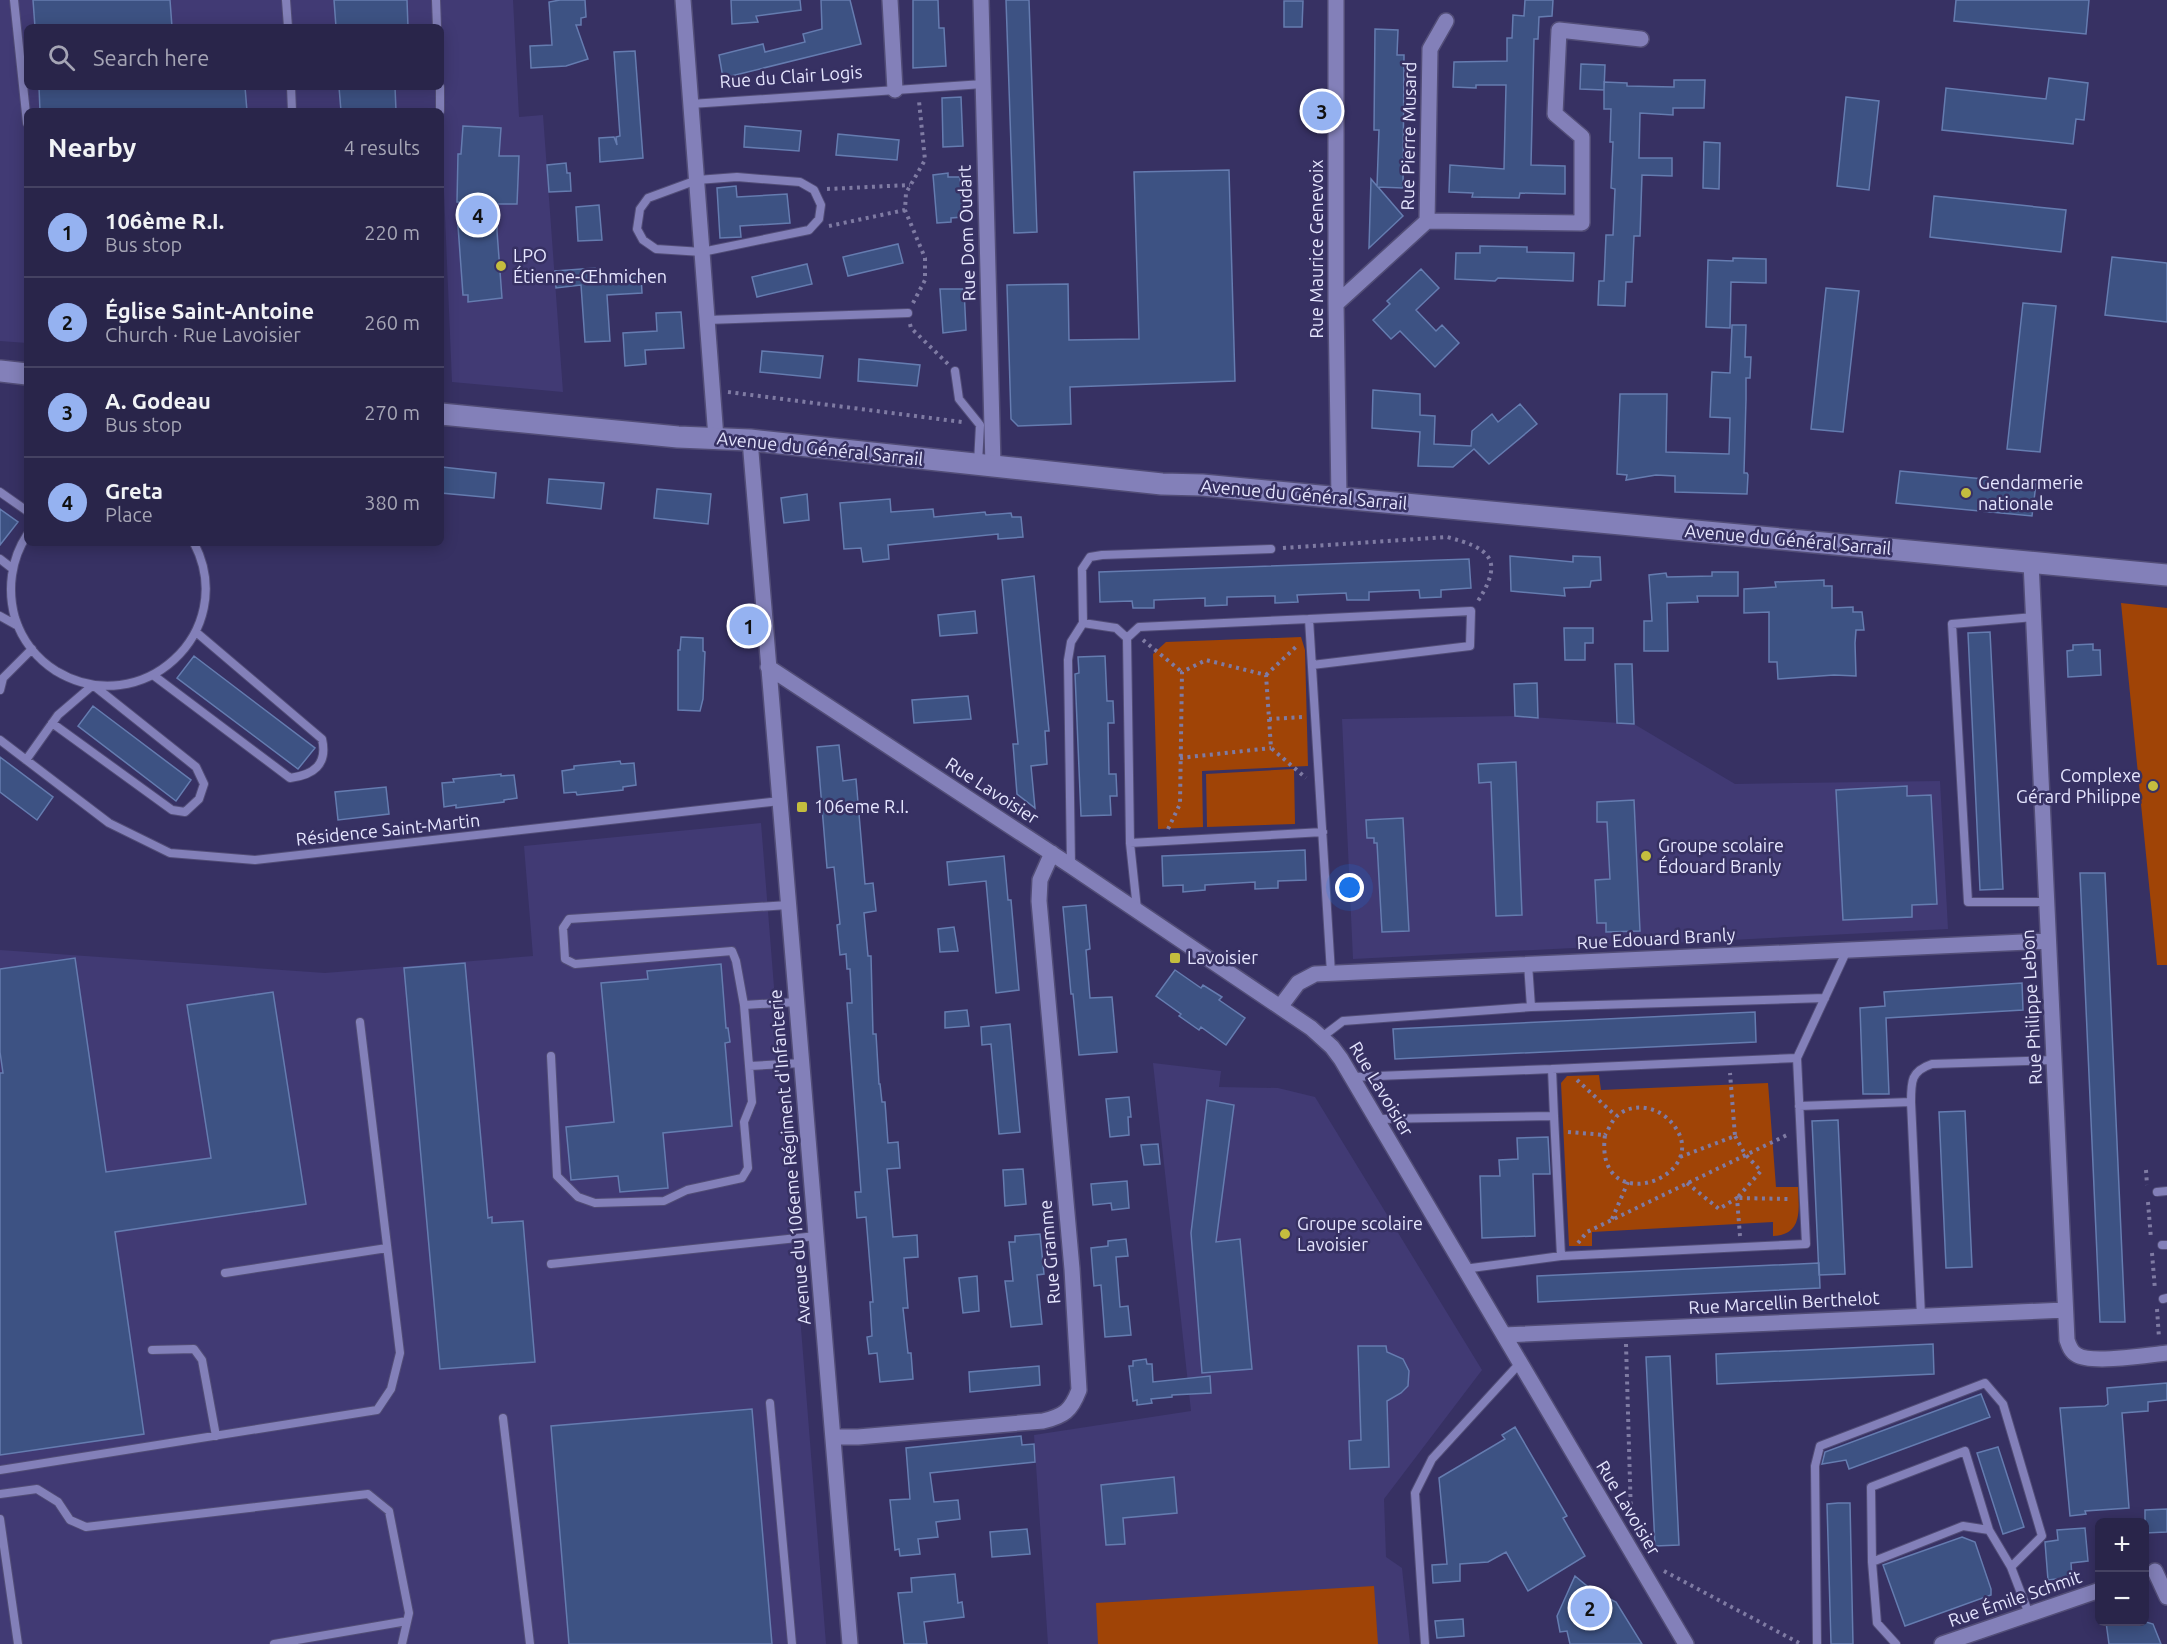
<!DOCTYPE html>
<meta charset="utf-8">
<style>
body{margin:0;font-family:Ubuntu,sans-serif;background:#353154;color:#f1f3f6}
.controls{position:absolute;right:18px;bottom:18px;display:grid;overflow:hidden;border-radius:9px;box-shadow:0 3px 15px #0003}
.controls button{width:54px;height:54px;display:grid;place-items:center;padding:0;border:0;border-bottom:2px solid #454262;background:#29254a;color:#f1f3f6;font:30px sans-serif}
.you{position:absolute;left:1350px;top:888px;width:21px;height:21px;margin:-15px;border:4px solid #fff;border-radius:50%;background:#1a73e8;box-shadow:0 0 0 9px #1a73e833}
.badge{display:grid;place-items:center;width:39px;height:39px;border-radius:50%;background:#95b2f1;color:#111;font-size:20px;font-weight:700}
.pin{position:absolute;translate:-50% -50%;border:3px solid #fff;box-shadow:0 2px 6px #0006}
.list{margin:0;padding:0;list-style:none}
h2{display:flex;justify-content:space-between;align-items:center;height:78px;margin:0;padding:0 24px;font-size:26px}
h2 small{font-size:20px;font-weight:400;color:#a5a5b5}
.list li{display:grid;grid-template-columns:39px 1fr auto;gap:18px;align-items:center;box-sizing:border-box;height:90px;padding:0 24px;border-top:2px solid #454262}
.list b{display:block;font-size:22px;white-space:nowrap}
.list p{margin:0;font-size:20px;white-space:nowrap;color:#a5a5b5}
.list em{font-size:20px;font-style:normal;color:#a5a5b5}
.icon{flex:none;width:33px;height:33px;fill:none;stroke:currentColor;stroke-width:2;stroke-linecap:round;stroke-linejoin:round}
.map{position:relative;flex:none;width:2167px;height:1644px;overflow:hidden}
.search{position:absolute;background:#29254a;box-shadow:0 3px 15px #0003;left:24px;top:24px;width:420px;height:66px;display:flex;align-items:center;gap:15px;box-sizing:border-box;padding:0 21px;border-radius:9px;color:#a5a5b5;font-size:22px}
.panel{position:absolute;background:#29254a;box-shadow:0 3px 15px #0003;left:24px;top:108px;width:420px;height:438px;border-radius:9px}
.map>svg:first-child{display:block}
.built{fill:#413a74;fill-rule:evenodd}
.green{fill:#a04406}
.building{fill:#3d5283;stroke:#657cb0;stroke-width:1.5}
.lines{fill:none;stroke-linecap:round;stroke-linejoin:round}
.lane-casing{stroke:#524d77;stroke-width:10}
.street-casing{stroke:#524d77;stroke-width:18}
.secondary-casing{stroke:#524d77;stroke-width:24}
.path{stroke:#7f7ba3;stroke-width:4;stroke-dasharray:3 4.5;stroke-linecap:butt}
.lane{stroke:#8380b9;stroke-width:8}
.street{stroke:#8380b9;stroke-width:15}
.secondary{stroke:#8380b9;stroke-width:21}
.poi-dot{fill:#c4bd3e;stroke:#373163;stroke-width:2}
.labels{text-anchor:middle;stroke-width:5;stroke-linejoin:round;paint-order:stroke}
.street-label{font-size:18px;fill:#e5e5fe;stroke:#373163}
.poi-label{font-size:18px;fill:#e5e5fe;stroke:#373163;text-anchor:start}
</style>
<div class="map">
<svg width="2167" height="1644" viewBox="0 0 2167 1644">
<rect width="100%" height="100%" fill="#373163"/>
<path class="built" d="M0,0h513l6,117 24,-2 20,277 -111,-10 -8,-190h-3v-81h-414v232l-27,-2zM27,27h414v60h-414z
M1515,716l119,8 101,60 205,-3 8,148 -595,30 -11,-240z
M761,823l65,821h-826v-694l325,23 208,-17 -9,-110z
M1153,1063l68,8 -2,16 59,1 37,9 167,273 -98,129 2,58 16,11 8,76h-362l-14,-209 157,-24z"/>
<path class="green" d="M2121,603l46,5v357h-10z
M1301,637l4,13 3,116 -106,5 1,56 -45,2 -5,-175 13,-12z
M1294,769l1,55 -88,3 -1,-53z
M1599,1075l2,15 167,-7 8,104h22c1,22 5,48 -25,49v-14l-181,10v14h-23l-8,-163 6,-7z
M1374,1586l4,58h-280l-2,-41z"/>
<path class="building" d="M33,0h137l2,27h-137z
M334,0h73l1,27h-72z
M560,0h25l1,17 -5,1v7h-5l12,34 -22,7 -35,2 -1,-22 22,-1 -3,-43z
M731,0h69l1,10 -45,6 2,6 -26,2z
M821,0h29l11,44 -138,34 -4,-23 44,-11 2,8 40,-10 -2,-8 19,-5z
M913,0h25l1,28h5l2,38 -33,2z
M1006,0h23l8,232 -23,1z
M1525,0h28l-1,16 -13,1 -1,22h-4l-3,126 34,1v28l-45,-1 -1,5 -47,-1 1,-4 -24,-1 1,-27 54,4 2,-84h-30v3l-23,-1 1,-25 53,-1v-23h5l1,-23 11,1z
M1956,0h133l-3,34 -132,-13z
M1284,1h19l-1,26h-18z
M1375,29l23,1 -1,25h7l-1,133 -25,-1 25,29 -34,32 2,-69 6,7 2,-56h-5z
M635,51l8,107 -43,4 -1,-24 15,-1 3,8 -1,-8 4,-1 -6,-84z
M1581,64l24,1 -1,25 -24,-1z
M2049,78l39,5 -4,37 -8,-1 -3,25 -131,-14 4,-42 100,11z
M1674,80h31l-1,28h-31v7l-33,-2 -1,45h33v18l-30,-1 -2,61h-6l-2,46h-6l-1,24 -27,-1 1,-24h5l2,-46h7l2,-46 -4,-1 2,-46h-3l1,-33h-7v-27l23,1v3l47,1z
M39,87h206l2,24h-207z
M339,87h56l1,24h-55z
M961,97l2,49 -20,1 -1,-49z
M1846,97l33,4 -10,89 -32,-4z
M463,126l38,2 -2,28h20l-2,48h-19l-1,27 5,67 -34,4v-7h-5l-5,-69 1,-24h-2l1,-48h3z
M745,126l56,5 -2,20 -55,-4z
M838,134l61,6 -2,20 -61,-5z
M1704,142l16,1 -1,46 -16,-1z
M566,163l1,10h3l1,18 -22,1 -2,-27z
M1229,170l6,211 -165,6 1,37 -53,2 -7,-7 -4,-134 61,-1 1,56 70,-1 -5,-167z
M948,173v4h12l3,40 -12,1v4l-14,1 -4,-48z
M736,186l1,11 50,-3 3,29 -50,3 1,11 -21,1 -3,-50z
M1934,196l132,14 -5,42 -131,-15z
M599,205l3,35 -24,1 -2,-34z
M898,244l5,19 -55,13 -5,-19z
M1480,246l47,1v5l47,1 -1,28 -75,-3 -3,3 -40,-2 1,-26h24z
M2112,257l55,6v59l-62,-7z
M1733,258l33,1v24l-35,-1 -1,46 -24,-1 2,-67 25,1z
M807,264l5,20 -55,13 -5,-20z
M595,268v10l46,-3 1,18 -35,2 3,46 -25,1 -4,-57 -25,3 -1,-17z
M1421,269l18,19 -23,22 20,21 6,-6 17,18 -24,24 -35,-36 -9,8 -18,-19 17,-16 -3,-3z
M1826,288l33,3 -16,141 -32,-3z
M940,289h24l2,41 -23,3z
M2023,303l33,3 -16,146 -33,-3z
M681,312l3,36 -39,2 1,14 -21,2 -2,-33 34,-2 -1,-18z
M1732,325h14l-1,32h6l-1,21h-4v21l-2,74h3l1,2 -1,19 -72,-2v-16l-19,-1 -30,5 1,-5 -10,-1 3,-80h47l-1,58 63,2 1,-36 -20,-1 2,-45 18,1z
M762,351l61,5 -3,22 -60,-6z
M859,359l61,6 -3,21 -59,-5z
M1373,390l47,4v21l15,1 -1,28 37,2 1,-15 20,-17 6,8 22,-18 17,20 -48,40 -15,-15 -21,18 -35,-1 2,-34 -48,-4z
M442,467l54,6 -2,25 -53,-5z
M1900,471l136,13 -4,32 -136,-13z
M549,479l55,4 -3,26 -54,-6z
M657,489l54,5 -3,30 -54,-6z
M807,494l2,26 -25,3 -3,-25z
M890,499l1,13 42,-3 1,8 51,-5 1,3 25,-2 1,4h9l2,20 -25,2v-5l-110,11 1,14 -26,3 -2,-14 -17,1 -4,-46z
M0,509l18,13 -18,23z
M1510,556l63,6v-6l27,1 1,23 -10,1 -1,6 -26,1 1,8 -54,-5z
M1469,559l2,29 -30,2v7l-21,1 -1,-8 -50,2v8h-22l-1,-7 -49,2 1,7 -23,1v-7l-48,1v8l-22,1v-8l-51,2v8h-21l-1,-7 -32,1 -1,-30z
M1712,572h26v24h-41l1,6 -31,1 1,48h-24v-30h8l-3,-46 17,-2 1,4 45,-1z
M1034,576l15,155h-4l2,33 -16,2 4,42 -18,-14 -4,-50h5l-16,-164z
M1824,580v6h8v22l21,-1v5h9l2,18h-8l-1,13 1,33 -22,-1 -56,4 -1,-17h-8v-50l-25,1v-24l32,-2 -1,-5z
M975,611l2,22 -37,3 -2,-21z
M1564,628h29v15h-8v17h-20z
M1990,632l13,257 -23,1 -12,-257z
M681,637l22,1v13l2,1 -2,47 -3,12 -22,-1v-60h2z
M2093,644v6h7l1,25 -33,2 -1,-26 6,-1v-5z
M194,656l121,92 -17,21 -121,-91z
M1105,656l2,45h6l1,22h-6l1,51h7l1,22h-7l1,19 -30,1 -6,-142 4,-1 -1,-16z
M1615,664h17l2,60 -17,-1z
M1537,683l1,35 -23,-2 -1,-32z
M968,696l3,23 -57,4 -2,-23z
M93,706l98,74 -15,21 -98,-75z
M839,745l4,36 13,-2 9,105 8,-1 3,28 -12,2 4,43h3l2,78h3l3,50h1l2,18h3l3,41 10,-1 2,26 -13,1 6,68 24,-2 1,22 -14,1 4,50h-5l5,45h3l2,26 -33,3 -3,-29 -8,1 -2,-17 5,-1 -2,-34h3l-7,-85 -9,1 -2,-26h6l-14,-189h5l-2,-34h-3l-1,-15 -6,1 -3,-30 3,-1 -6,-57 -7,1 -10,-121z
M0,757l53,40 -16,23 -37,-28z
M620,761l1,3 13,-1 2,22 -13,2v3l-46,5 -1,-3 -12,1 -2,-22 12,-2v-3z
M1516,762l6,153 -26,1 -5,-134 -12,1 -1,-19z
M501,774v2l13,-1 3,23 -13,2v2l-48,6v-3l-12,2 -2,-24 12,-1 -1,-3z
M1907,786v10l24,-1 6,109 -25,1v12l-69,3 -7,-130z
M386,787l3,27 -51,6 -3,-28z
M1634,800l6,131 -34,1v-9h-9l-2,-43 15,-1 -3,-57h-10v-20z
M1403,818l6,113 -27,1 -5,-89h-3v-5h-7l-1,-18z
M1305,850l1,30 -28,1v7l-23,1v-7l-50,3v5l-22,2v-7l-20,1 -1,-30z
M1004,856l4,44h3l8,90 -23,3 -10,-112 -37,4 -2,-23z
M2080,873h25l20,449h-25z
M1086,905l4,44 -4,1 4,48 22,-1 5,55 -38,3 -6,-61h-2l-8,-87z
M954,927l4,24 -18,1 -2,-23z
M75,958l31,214 105,-14 -24,-153 86,-13 33,212 -191,28 29,202 -144,21v-382h3l-3,-21v-83z
M465,963l23,255 4,-1v6l31,-2 12,141 -95,7 -36,-401z
M721,964l5,64h2l2,14 -5,1 7,83 -69,7 5,55 -48,4 -2,-16 -47,4 -5,-53 48,-5 -13,-139 47,-4 -1,-8z
M1175,970l26,18 2,-3 19,12 -3,3 26,18 -19,27 -25,-18 -2,3 -20,-14 2,-2 -25,-18z
M2022,983l1,27 -137,8 3,76h-26l-3,-86 25,-2 -1,-14z
M967,1010l2,16 -24,2v-16z
M1755,1012l1,30 -361,17 -2,-30z
M1010,1024l10,108 -21,2 -8,-90 -9,1 -1,-18z
M1129,1097l2,20h-3l1,18 -19,2 -4,-38z
M1207,1100l27,5 -18,137 24,-3 12,130 -50,4 -11,-140z
M1965,1111l7,156 -26,1 -7,-156z
M1838,1120l7,154 -26,1 -7,-154z
M1548,1137l2,37h-17l2,62 -53,2 -2,-62h20l-1,-16 19,-1 -1,-21z
M1158,1144l2,20 -16,1 -3,-20z
M1023,1169l3,35 -21,2 -2,-36z
M1127,1181l2,27 -17,2 -1,-7 -18,2 -2,-21z
M1040,1234l4,40 -7,1 5,49 -31,3 -6,-46h8l-4,-39h6v-6z
M1126,1239l2,17 -12,1 4,50 8,-1 3,29 -26,2 -4,-52 -7,1 -3,-38 17,-2v-5z
M1819,1263l1,25 -282,14 -1,-26z
M977,1276l2,35 -16,2 -4,-35z
M1933,1344l1,30 -217,10 -1,-30z
M1358,1346h28l1,6 16,7 6,12 -1,15 -7,7 -14,8 2,66 -39,2 -1,-28 12,-1z
M1670,1356l9,189 -24,1 -9,-189z
M1146,1359l1,5h5l1,18 57,-6 1,17 -39,2v2l-21,2 1,4 -15,2v-5l-4,1 -4,-35h4v-5z
M1039,1366l1,19 -70,7 -1,-20z
M2167,1383v17l-19,2v9l-26,2 7,95 -44,3 1,3 -16,2 -10,-108 45,-2 3,-2 -1,-16z
M1981,1394l9,23 -141,52 -3,-9 -24,4 3,-12z
M752,1409l20,235h-203l-18,-218z
M1515,1427l52,89 -4,2 22,38 -57,35 -22,-39 -18,10 -28,2v17l-27,2 -1,-18 15,-1 -8,-86 66,-39 -3,-4z
M1021,1436l1,9 12,-1 1,18 -105,11 4,29 24,-2 2,19 -24,3 2,15 -20,2 2,15 -20,2 -1,-7 -4,1 -5,-50 20,-1 -4,-51z
M1998,1447l26,80 -21,7 -26,-81z
M1174,1477l3,36 -54,5 2,26 -19,1 -5,-60z
M1838,1503h12l3,141h-22l-4,-140z
M2167,1509v23l-22,1v-23z
M2085,1528l3,33 -17,2 1,14 -24,3 -3,-38 13,-2 -1,-10z
M1027,1529l3,25 -38,3 -2,-25z
M1962,1537l13,5 16,47v6l-86,31 -22,-61z
M955,1574l3,29 4,-1 2,15 -40,5 3,22h-23l-6,-51 14,-1 -1,-14z
M1575,1576l17,14 24,12 26,42h-72l-3,-13 -7,1 -3,-16z
M1463,1619l1,17 -27,2 -2,-17z
M2106,1622h40l7,2 8,20h-52z"/>
<g class="lines">
<defs>
<path id="lane" d="M14,0l13,123
M286,0l2,27
M436,0l1,27
M291,87l1,24
M440,87v24
M691,104l292,-20
M737,177l63,5 14,8 7,15 -2,14 -10,11 -107,22 -46,-3 -13,-9 -6,-11 3,-20 8,-11 49,-18z
M707,320l201,-7
M955,371l4,28 21,26 -2,38
M0,492l27,19
M27,535c-16,24 -20,55 -12,83 7,22 22,41 41,53 85,51 184,-39 138,-128
M0,559l13,10
M0,616l18,10
M2034,617l-82,7 16,278h79
M1309,619l162,-8 -1,35 -158,19
M1083,623l-1,-54 8,-12 12,-2 169,-6
M1127,638l12,-11 170,-8 22,354
M153,675l137,103c23,-3 38,-13 32,-39l-126,-107
M0,690l3,-12 29,-29
M0,740l109,83 61,30 85,7 525,-59
M26,760l32,-45 35,-30 103,82 8,17 -5,15 -14,13 -13,-2 -120,-87
M1130,843l193,-11
M1071,866l-3,-206 3,-18 12,-19 33,5 11,10 3,205 7,66
M744,1005l53,-3
M1531,1007l294,-9
M1322,1037l21,-16 188,-14 -3,-43
M551,1056l6,120 21,21 17,6 69,-2 23,-11 55,-12 6,-10 -4,-46 8,-20 -8,-97 -8,-44 -4,-10 -157,13 -10,-5 -2,-31 6,-9 219,-14
M749,1066l53,-3
M1552,1069l245,-11
M1353,1077l199,-8 2,47 -177,3
M1799,1106l112,-4
M1554,1116l7,140
M2157,1192l10,-1
M2162,1245h5
M551,1264l265,-28
M1464,1269l97,-13 245,-12 -9,-186 50,-108
M225,1273l162,-25
M2163,1299l4,-1
M1921,1316l-10,-214c0,-21 0,-31 21,-38l122,-4
M152,1350l42,-1 8,11 14,76
M770,1403l22,241
M503,1418l27,226
M0,1470l377,-60 14,-21 9,-36 -40,-331
M0,1494l37,-5 21,13 12,18 16,7 282,-33 21,17 20,102 -7,31
M0,1519l18,125
M1872,1562l-1,-75 94,-36 24,79
M274,1644l133,-23
M1425,1644l-10,-151 17,-34 88,-96
M1817,1644l-2,-178 5,-20 165,-63 18,21 39,132 -31,31
M1896,1644l-19,-21 -5,-61 91,-36 26,4 22,37 18,47"/>
<path id="street" d="M683,0l33,438
M890,0l5,90
M981,0l12,466
M1336,0v304l3,194
M1427,221l3,-172 16,-28
M1336,304l91,-83 155,2v-86l-27,-23 4,-84 82,9
M750,440l100,1204
M2031,562l36,778c2,6 4,12 10,15 14,9 72,0 90,-2
M768,667l303,199 240,162 21,19 9,12 345,585
M1280,1007l18,-24 17,-9 733,-33
M1504,1335l561,-25
M833,1437h25l185,-16c21,-5 28,-10 36,-31l-7,-121 -33,-368 1,-21 12,-27
M2155,1571l12,26
M1942,1644l158,-54"/>
<path id="secondary" d="M0,371l27,3
M441,414l237,23 72,3 412,44 40,1 965,90"/>
</defs>
<use href="#lane" class="lane-casing"/>
<use href="#street" class="street-casing"/>
<use href="#secondary" class="secondary-casing"/>
<path class="path" d="M827,189l83,-4
M829,226l76,-16
M913,303l12,-23v-22l-20,-48 1,-17 19,-33 -6,-59
M910,324l1,4 37,36
M728,392l234,30
M1283,548l164,-11c42,11 58,22 31,64
M1143,640l39,32
M1266,675l32,-30
M1269,719l35,-2
M1180,758l91,-10
M1168,829l12,-25 2,-132 24,-12 60,15 5,73 35,30
M1577,1080l39,36
M1568,1132l37,3c-12,90 121,38 62,-17 -13,-12 -36,-15 -50,-2 -5,4 -8,13 -12,19
M1735,1136l10,18 16,17 -24,27 54,1
M1680,1157l55,-21 -5,-63
M2146,1170l1,15
M1687,1183l32,26 18,-11 3,38
M2148,1202l3,37
M1612,1219l16,-37
M1578,1243l9,-11 202,-98
M2152,1253l3,37
M2157,1309l2,29
M1626,1344l5,172
M1664,1571l137,73"/>
<use href="#lane" class="lane"/>
<use href="#street" class="street"/>
<use href="#secondary" class="secondary"/>
</g>
<g class="poi-dot">
<circle cx="501" cy="266" r="6"/>
<circle cx="1966" cy="493" r="6"/>
<circle cx="2153" cy="786" r="6"/>
<rect x="796" y="801" width="12" height="12" rx="3"/>
<circle cx="1646" cy="856" r="6"/>
<rect x="1169" y="952" width="12" height="12" rx="3"/>
<circle cx="1285" cy="1234" r="6"/>
</g>
<g class="labels">
<g class="street-label">
<text transform="translate(791 77) rotate(-4)" y="6">Rue du Clair Logis</text>
<text transform="translate(1409 136) rotate(-89)" y="6">Rue Pierre Musard</text>
<text transform="translate(967 233) rotate(-92)" y="6">Rue Dom Oudart</text>
<text transform="translate(1317 249) rotate(-90)" y="6">Rue Maurice Genevoix</text>
<text transform="translate(820 449) rotate(6)" y="6">Avenue du Général Sarrail</text>
<text transform="translate(1304 495) rotate(5)" y="6">Avenue du Général Sarrail</text>
<text transform="translate(1788 540) rotate(5)" y="6">Avenue du Général Sarrail</text>
<text transform="translate(992 791) rotate(33)" y="6">Rue Lavoisier</text>
<text transform="translate(388 830) rotate(-6)" y="6">Résidence Saint-Martin</text>
<text transform="translate(1656 939) rotate(-3)" y="6">Rue Edouard Branly</text>
<text transform="translate(2032 1007) rotate(-93)" y="6">Rue Philippe Lebon</text>
<text transform="translate(1381 1089) rotate(59)" y="6">Rue Lavoisier</text>
<text transform="translate(790 1157) rotate(-95)" y="6">Avenue du 106eme Régiment d'Infanterie</text>
<text transform="translate(1050 1252) rotate(-95)" y="6">Rue Gramme</text>
<text transform="translate(1784 1303) rotate(-3)" y="6">Rue Marcellin Berthelot</text>
<text transform="translate(1628 1508) rotate(59)" y="6">Rue Lavoisier</text>
<text transform="translate(2015 1599) rotate(-19)" y="6">Rue Émile Schmit</text>
</g>
<g class="poi-label">
<text x="513" y="262">LPO<tspan x="513" dy="21">Étienne-Œhmichen</tspan></text>
<text x="1978" y="489">Gendarmerie<tspan x="1978" dy="21">nationale</tspan></text>
<text x="2141" y="782" text-anchor="end">Complexe<tspan x="2141" dy="21">Gérard Philippe</tspan></text>
<text x="814" y="813">106eme R.I.</text>
<text x="1658" y="852">Groupe scolaire<tspan x="1658" dy="21">Édouard Branly</tspan></text>
<text x="1187" y="964">Lavoisier</text>
<text x="1297" y="1230">Groupe scolaire<tspan x="1297" dy="21">Lavoisier</tspan></text>
</g>
</g>
</svg>
<div class="controls">
<button>+</button>
<button>−</button>
</div>
<div class="you"></div>
<div class="pin badge" style="left:749px;top:626px">1</div>
<div class="pin badge" style="left:1590px;top:1608px">2</div>
<div class="pin badge" style="left:1322px;top:111px">3</div>
<div class="pin badge" style="left:478px;top:215px">4</div>
<div class="search"><svg class="icon" aria-label="search" viewBox="0 0 24 24"><circle cx="10" cy="10" r="6"/><path d="M15 15l6 6"/></svg>Search here</div>
<section class="panel">
<h2>Nearby<small>4 results</small></h2>
<ul class="list">
<li><span class="badge">1</span><div><b>106ème R.I.</b><p>Bus stop</p></div><em>220 m</em></li>
<li><span class="badge">2</span><div><b>Église Saint-Antoine</b><p>Church · Rue Lavoisier</p></div><em>260 m</em></li>
<li><span class="badge">3</span><div><b>A. Godeau</b><p>Bus stop</p></div><em>270 m</em></li>
<li><span class="badge">4</span><div><b>Greta</b><p>Place</p></div><em>380 m</em></li>
</ul>
</section>
</div>
